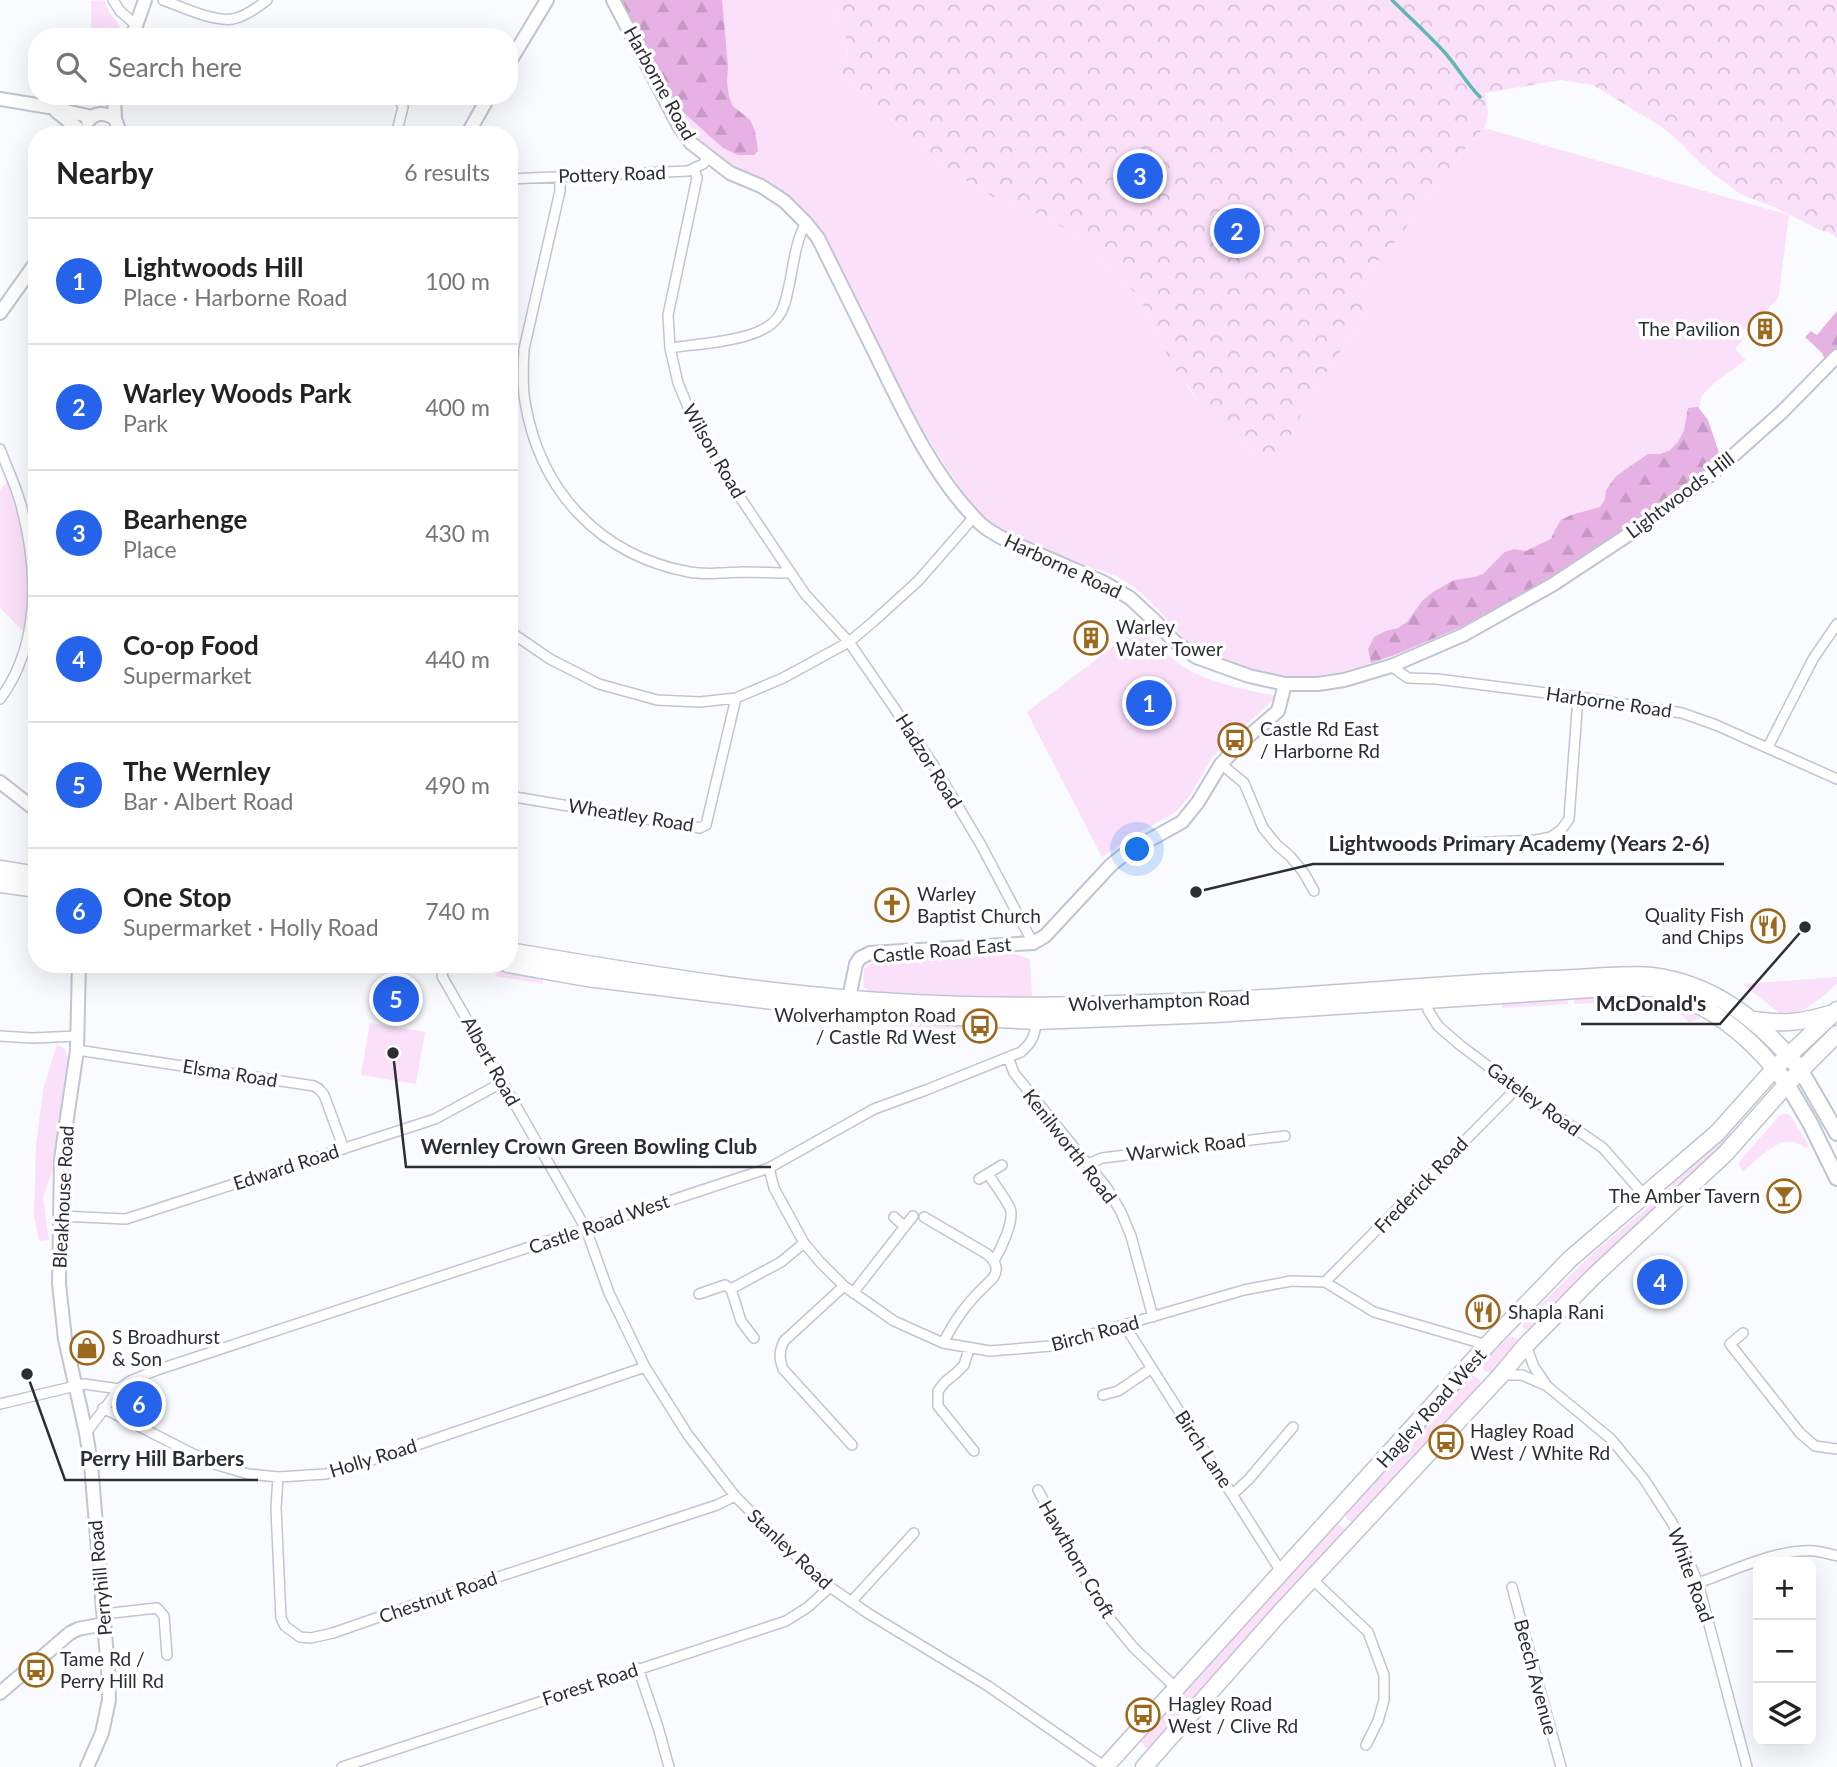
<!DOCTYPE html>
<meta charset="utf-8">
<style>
body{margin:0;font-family:Lato,sans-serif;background:#f2f2f2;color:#222}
.controls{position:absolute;right:21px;bottom:21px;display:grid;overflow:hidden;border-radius:14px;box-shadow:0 7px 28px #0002}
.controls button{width:63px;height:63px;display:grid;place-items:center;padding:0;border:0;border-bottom:2px solid #e0e0e0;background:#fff;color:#222;font:35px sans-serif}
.you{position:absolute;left:1138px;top:850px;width:24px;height:24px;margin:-18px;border:5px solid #fff;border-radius:50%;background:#1a73e8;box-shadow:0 0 0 10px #1a73e833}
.badge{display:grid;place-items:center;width:46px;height:46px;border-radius:50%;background:#2563eb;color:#fff;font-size:23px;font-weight:700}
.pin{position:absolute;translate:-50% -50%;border:4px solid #fff;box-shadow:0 2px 7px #0006}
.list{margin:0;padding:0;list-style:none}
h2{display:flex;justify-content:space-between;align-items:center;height:91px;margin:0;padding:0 28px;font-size:30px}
h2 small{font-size:23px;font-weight:400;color:#767676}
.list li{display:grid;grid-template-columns:46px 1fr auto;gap:21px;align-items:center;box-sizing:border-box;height:126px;padding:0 28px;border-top:2px solid #e0e0e0}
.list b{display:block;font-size:26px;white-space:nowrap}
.list p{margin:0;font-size:23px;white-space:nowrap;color:#767676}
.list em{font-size:23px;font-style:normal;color:#767676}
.icon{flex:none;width:38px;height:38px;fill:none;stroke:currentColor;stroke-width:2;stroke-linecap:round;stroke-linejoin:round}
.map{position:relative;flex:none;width:1837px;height:1767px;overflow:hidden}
.search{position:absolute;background:#fff;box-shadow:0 7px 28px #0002;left:28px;top:28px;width:490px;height:77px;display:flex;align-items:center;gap:18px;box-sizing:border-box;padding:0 24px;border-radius:28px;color:#767676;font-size:26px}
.panel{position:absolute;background:#fff;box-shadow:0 7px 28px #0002;left:28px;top:126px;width:490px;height:847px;border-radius:28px}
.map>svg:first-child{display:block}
.grass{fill:#fbe0fa}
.forest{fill:url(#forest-firs)}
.park{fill:url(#park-crowns)}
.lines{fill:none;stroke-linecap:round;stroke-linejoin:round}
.stream{stroke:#5eb9b2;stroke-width:3.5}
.street-casing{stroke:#bfc6d2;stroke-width:12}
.secondary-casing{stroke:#bfc6d2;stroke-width:16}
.primary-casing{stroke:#bfc6d2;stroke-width:18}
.highway-casing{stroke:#bfc6d2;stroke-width:19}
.street{stroke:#fff;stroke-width:9}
.secondary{stroke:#fff;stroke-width:12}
.primary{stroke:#fff;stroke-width:14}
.highway{stroke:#fff;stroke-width:16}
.labels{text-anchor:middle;stroke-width:7;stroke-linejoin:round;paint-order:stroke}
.street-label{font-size:19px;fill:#2b2e32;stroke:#fff}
.poi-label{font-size:19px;fill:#2b2e32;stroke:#fff;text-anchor:start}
.leader{fill:none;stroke:#2b2e32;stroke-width:2.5}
.callout-dot{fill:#2b2e32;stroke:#fff;stroke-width:2.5}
.callout-label{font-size:21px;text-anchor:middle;font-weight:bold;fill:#2b2e32;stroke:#fff;stroke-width:7;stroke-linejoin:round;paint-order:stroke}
</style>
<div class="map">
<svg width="1837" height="1767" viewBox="0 0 1837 1767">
<defs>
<pattern id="forest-firs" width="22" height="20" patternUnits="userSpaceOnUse" patternTransform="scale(1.75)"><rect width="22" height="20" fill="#e5b2e3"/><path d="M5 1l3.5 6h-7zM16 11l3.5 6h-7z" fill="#c599c3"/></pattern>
<pattern id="park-crowns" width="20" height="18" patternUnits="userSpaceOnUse" patternTransform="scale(1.75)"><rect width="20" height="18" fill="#fbe0fa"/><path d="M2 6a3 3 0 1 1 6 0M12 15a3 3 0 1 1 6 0" fill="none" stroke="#d7c0d7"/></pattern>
</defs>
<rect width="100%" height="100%" fill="#fafbfe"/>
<path class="grass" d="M104,0l5,12 11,14 -1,11h-28v-36z
M619,0h210l17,38 2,17 -7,17 72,68 30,26 50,31 35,12 47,25 12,9 15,17 32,32 17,24 5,18 7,13 27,44 37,42 20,14 12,12 24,-1 8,-23 22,-44 54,-77 -8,-18 2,-12 5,-10 32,-36 72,-96 14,-14 305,87 -10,79 -2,5 -26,29 -4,-2 -7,8 4,4 -9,11 11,11 -28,20 -16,15 -3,14 13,22 7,22 -153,115c-20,13 -40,23 -60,35 -45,24 -90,46 -138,61 -17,5 -34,11 -51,12 -32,4 -55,-1 -85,-12 -9,-4 -19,-6 -27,-11 -33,-18 -49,-55 -82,-73 -8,-5 -17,-8 -27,-11 -7,-2 -15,-2 -22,-4 -27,-9 -79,-31 -96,-53 -46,-60 -82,-128 -115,-195 -15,-28 -26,-63 -44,-88 -26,-36 -59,-44 -95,-66 -14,-10 -27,-22 -38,-36z
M6,483l3,1c3,10 8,21 11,32 8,32 12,83 3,115l-23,-23v-118z
M1139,627c14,14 28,29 45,40 22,15 66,24 93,29l-64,60 -24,41 -13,15 -43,24 -31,21 -75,-145z
M1009,952l21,7 2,39 -160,-6 -9,-5 1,-18 14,-11z
M498,969l44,7 1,2v6l-48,-8z
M1837,977v7c-18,15 -31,29 -54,32l-40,-32z
M1595,995l34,4v2l-6,1 -49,2v-7z
M1567,997l1,7 -66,4v-7z
M1662,1000l12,1 27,12 -1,6 -11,3 -9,-8 -19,-10z
M797,1011l64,5 1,8 -70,-5 1,-5z
M871,1018l156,10c-52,2 -105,0 -157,-4z
M370,1023l55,9 -9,52 -55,-9z
M57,1044l8,5 3,9 -15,112 -10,27 6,43 -10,1 -5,-25 2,-71 7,-55z
M1785,1114l5,1 19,31 -3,2c-6,-4 -13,-8 -21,-6 -13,2 -33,21 -42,30l-5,-9 42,-48z
M1727,1133l4,2 -201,197 -8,-5 2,-6 67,-66 57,-48z
M1510,1336l8,3 -1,7 -24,27 -9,-2 -2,-8z
M1472,1374l9,7 -8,14 -118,129 -8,-5 -2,-7z
M1337,1523l5,4 4,5 -185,205 -11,11h-4l-8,-10 195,-213z"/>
<path class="forest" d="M619,0h103l6,66 -1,16 2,15 4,9 17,14 5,11 3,20 -4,4h-16l-15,-7 -50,-45z
M1837,311v37l-12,12 -3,-7 -17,-16 6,-6 6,4z
M1698,407l10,13 11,33 -5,13 -42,33 -125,81 -86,47 -69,29 -21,7 -3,-14 6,-12 12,-6 12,-3 10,-7 14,-20 11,-9 21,-12 21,-3 8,-3 22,-22 9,-3 12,2 25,-12 4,-9 6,-10 10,-5 29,-8 5,-8 1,-9 10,-14 32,-22h12l10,-4 8,-8 6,-12 4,-22z"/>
<path class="park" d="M829,0h1008v238l-8,-6 -9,-2 -46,-23 -34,-13 -39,-30 -18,-19 -21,-18 -69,-42 -32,-5 -76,13 3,19 -1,9 -3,7 -14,14 -72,96 -32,36 -5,10 -2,12 8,18 -54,77 -22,44 -8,24 -12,6 -12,-6 -12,-12 -20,-14 -26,-29 -26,-35 -19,-35 -5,-18 -17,-24 -32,-32 -15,-17 -12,-9 -47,-25 -35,-12 -50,-31 -30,-26 -72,-68 7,-17 -2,-17z"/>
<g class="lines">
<path class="stream" d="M1392,0c18,18 37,35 54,54 12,14 21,30 34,43"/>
<defs>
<path id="street" d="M113,0l7,11 16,14
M163,0c19,7 50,22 70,19 13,-3 24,-11 34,-19
M396,135l7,-28 -5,-11
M694,169l3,9 -29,137 2,33 8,35 10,24 27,53 90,134 44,48 85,124 47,79 52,98
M560,176v15l-36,158c-1,17 -2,36 1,53 15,89 74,153 164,170 18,3 35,1 53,0 16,0 33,1 49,1
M509,179l179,-8 15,-7 6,-7
M670,348c29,-5 91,-6 108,-31 8,-10 9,-24 12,-36 4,-20 6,-41 16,-58
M0,449c7,19 16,37 21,56 17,64 20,139 -21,194
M509,631l41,28 49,25 58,16 43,2 36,-4 47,-20 66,-36 25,-21 44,-40 56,-64
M1391,666l17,12 29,1 141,18 104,16 34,12 121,54
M1768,747l45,-88 24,-35
M1221,764l23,19 19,45 14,17 13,11 14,17 10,18
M509,796l191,32 6,-3 30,-127
M1421,845l115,-5 15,-3 10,-7 8,-11 9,-122
M444,964l-2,12 144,253 23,64 36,74 43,68 47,61 47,47 48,44 39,27 119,72 117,81
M1427,1001l1,9 10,16 22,19 57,43 86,60 42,48
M0,1036l32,2 46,-2
M77,1050l237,36 5,3 5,6 20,54
M1008,1057l6,16 93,115 14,24 10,24 22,81
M1088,1164l14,-6 183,-22
M769,1168l5,20 30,55 16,19 24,24 50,35 49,22 47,8 61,-5 193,-56 47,-9 34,1 49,30 113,33
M988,1174c7,11 16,22 22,34 5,12 -9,41 -16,53
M979,1179l23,-14
M60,1216l66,3 309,-100 68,-37
M894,1217l10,9
M924,1217l63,37c4,4 9,8 9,14 1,8 -6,13 -11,18 -19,18 -30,34 -42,57
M1325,1282l192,-194
M844,1286l-60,55c-5,11 -5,17 -1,28l69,76
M731,1289l50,-27 23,-19
M853,1293l60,-77
M699,1294l26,-9 6,4 10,32 13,17
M1125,1326l157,247
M1743,1333l-13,11 70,89 15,13 22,3
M1526,1345l8,22 13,19 64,53 33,40 29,45 25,59 49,184
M969,1349l-5,16 -8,8 -11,9 -7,9v15l36,45
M1502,1375h20l23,10
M1103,1395l15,-4 34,-23
M0,1404l84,-20 35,5
M103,1408l108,55 37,11 30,3 48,-3 62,-19 257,-88
M86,1433l33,-44 11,-8 27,-11 612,-202 105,-59 52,-19 95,-38c12,-10 15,-19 15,-34
M278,1477l-2,31 5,110 4,8 15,11 11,1 22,-5 92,-32 292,-96 18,-9
M1038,1490l63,118 33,40 42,40
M1233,1494l16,-15 44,-52
M1312,1579l56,53 16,43v25l-6,21 -12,24
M1698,1583c35,-12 80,-35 117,-32 8,1 15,3 22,5
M1512,1587l49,180
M851,1602l63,-69
M103,1614l54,-6 7,8 3,39
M638,1668l20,59 11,40
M342,1767l444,-146 22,-14 22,-20"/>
<path id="secondary" d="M613,0l66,126 12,17 39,30 31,13 23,15 22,22 12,15c19,38 38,77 57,115 27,55 56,119 99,164 8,10 19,16 30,22l99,43 27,16 26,24 18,19 22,16 53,19 36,8h33l26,-4 47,-14 72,-31 89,-50 88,-58 69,-51 18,-15 55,-49 55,-56
M132,37l13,-37
M509,63l38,-63
M114,96l1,23 3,8 -1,8
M0,99l49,8 43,10
M56,111l30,24
M88,121c7,-9 17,-9 27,-2
M467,135l22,-39
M0,313l37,-52
M0,782l37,29
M79,964l-2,86 -16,109 -2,125 6,55 21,94 5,31 17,206 1,30 -7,33 -15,34
M849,998l7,-34 4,-6 10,-5 163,-10 12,-7 66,-71 15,-12 56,-31 16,-20 23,-38 23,-24 34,-29 7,-27
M0,1693l70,-60 8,-4 26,-5"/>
<path id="primary" d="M1800,1069l37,64
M1787,1084l23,39 27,55"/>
<path id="highway" d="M0,869l37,6
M0,884l37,5
M509,951c142,24 286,48 430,53 89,4 178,0 267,-3 109,-4 217,-16 326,-21 24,-1 49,-2 73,-4 16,0 32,-2 47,0 63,8 109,46 148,93
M508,964l79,14 218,27 111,10 120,6 179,-7 377,-25c19,0 41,-3 60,-1 12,2 25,7 36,12 41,18 72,48 99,84
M1753,1020c31,4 46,3 77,-6
M1105,1767l382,-422 83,-86 147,-126 58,-65 62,-58
M1144,1767l134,-152 222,-239 26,-31 69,-70 130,-121 62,-70 50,-50"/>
</defs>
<use href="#street" class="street-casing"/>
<use href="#secondary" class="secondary-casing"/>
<use href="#primary" class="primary-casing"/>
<use href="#highway" class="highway-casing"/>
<use href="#street" class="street"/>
<use href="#secondary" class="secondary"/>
<use href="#primary" class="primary"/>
<use href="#highway" class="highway"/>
</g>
<defs>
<symbol id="building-ring" viewBox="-11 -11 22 22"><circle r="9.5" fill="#fff" stroke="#9b681d" stroke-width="1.5"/><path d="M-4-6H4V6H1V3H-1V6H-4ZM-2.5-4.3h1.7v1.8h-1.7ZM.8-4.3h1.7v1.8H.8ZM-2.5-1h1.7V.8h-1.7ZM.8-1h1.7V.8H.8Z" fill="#9b681d"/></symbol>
<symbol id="bus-ring" viewBox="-11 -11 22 22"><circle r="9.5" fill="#fff" stroke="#9b681d" stroke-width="1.5"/><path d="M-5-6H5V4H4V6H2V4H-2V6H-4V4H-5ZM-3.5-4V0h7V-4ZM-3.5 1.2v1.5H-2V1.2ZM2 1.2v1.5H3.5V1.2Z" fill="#9b681d"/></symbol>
<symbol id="church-ring" viewBox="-11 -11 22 22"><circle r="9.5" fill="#fff" stroke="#9b681d" stroke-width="1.5"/><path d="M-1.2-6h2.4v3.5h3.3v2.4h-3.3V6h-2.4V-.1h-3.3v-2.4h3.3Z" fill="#9b681d"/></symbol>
<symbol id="restaurant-ring" viewBox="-11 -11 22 22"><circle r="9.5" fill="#fff" stroke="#9b681d" stroke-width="1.5"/><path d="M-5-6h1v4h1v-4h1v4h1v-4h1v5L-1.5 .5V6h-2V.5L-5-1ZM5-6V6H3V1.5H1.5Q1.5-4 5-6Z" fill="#9b681d"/></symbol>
<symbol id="bar-ring" viewBox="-11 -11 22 22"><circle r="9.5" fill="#fff" stroke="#9b681d" stroke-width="1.5"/><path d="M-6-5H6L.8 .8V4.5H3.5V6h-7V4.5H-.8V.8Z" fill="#9b681d"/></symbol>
<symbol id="shop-ring" viewBox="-11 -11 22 22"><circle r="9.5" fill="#fff" stroke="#9b681d" stroke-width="1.5"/><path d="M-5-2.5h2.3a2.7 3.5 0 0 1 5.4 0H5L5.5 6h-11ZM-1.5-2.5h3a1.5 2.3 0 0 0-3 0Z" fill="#9b681d"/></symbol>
</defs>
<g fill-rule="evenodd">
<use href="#building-ring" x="1746" y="310" width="38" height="38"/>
<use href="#building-ring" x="1072" y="619" width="38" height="38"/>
<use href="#bus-ring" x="1216" y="721" width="38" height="38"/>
<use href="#church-ring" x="873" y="886" width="38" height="38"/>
<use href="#restaurant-ring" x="1749" y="907" width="38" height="38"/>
<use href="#bus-ring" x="961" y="1007" width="38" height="38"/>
<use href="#bar-ring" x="1765" y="1177" width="38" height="38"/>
<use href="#restaurant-ring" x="1464" y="1293" width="38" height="38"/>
<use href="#shop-ring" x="68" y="1329" width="38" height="38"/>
<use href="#bus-ring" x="1427" y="1423" width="38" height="38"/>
<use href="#bus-ring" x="17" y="1651" width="38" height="38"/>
<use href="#bus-ring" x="1124" y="1696" width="38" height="38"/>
</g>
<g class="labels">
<g class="street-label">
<text transform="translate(660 83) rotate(61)" y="7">Harborne Road</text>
<text transform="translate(612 174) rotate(-2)" y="7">Pottery Road</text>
<text transform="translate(714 451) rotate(60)" y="7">Wilson Road</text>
<text transform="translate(1680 495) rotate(-37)" y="7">Lightwoods Hill</text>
<text transform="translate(1063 566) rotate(25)" y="7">Harborne Road</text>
<text transform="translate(1609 702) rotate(8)" y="7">Harborne Road</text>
<text transform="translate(929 761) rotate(58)" y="7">Hadzor Road</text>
<text transform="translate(631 815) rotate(9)" y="7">Wheatley Road</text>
<text transform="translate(942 950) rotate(-5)" y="7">Castle Road East</text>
<text transform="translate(1159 1001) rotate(-2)" y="7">Wolverhampton Road</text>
<text transform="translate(491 1061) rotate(61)" y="7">Albert Road</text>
<text transform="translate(230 1073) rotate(9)" y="7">Elsma Road</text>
<text transform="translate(1534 1099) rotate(36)" y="7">Gateley Road</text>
<text transform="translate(1070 1146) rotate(52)" y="7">Kenilworth Road</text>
<text transform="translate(1186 1147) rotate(-7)" y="7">Warwick Road</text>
<text transform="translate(286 1167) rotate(-18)" y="7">Edward Road</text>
<text transform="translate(1421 1185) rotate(-46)" y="7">Frederick Road</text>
<text transform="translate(63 1197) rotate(-87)" y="7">Bleakhouse Road</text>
<text transform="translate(599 1224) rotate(-19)" y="7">Castle Road West</text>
<text transform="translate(1095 1333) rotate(-15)" y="7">Birch Road</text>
<text transform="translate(1431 1408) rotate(-48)" y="7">Hagley Road West</text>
<text transform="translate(1204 1449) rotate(57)" y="7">Birch Lane</text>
<text transform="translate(373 1458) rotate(-17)" y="7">Holly Road</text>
<text transform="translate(790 1549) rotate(43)" y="7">Stanley Road</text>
<text transform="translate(1077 1559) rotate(60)" y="7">Hawthorn Croft</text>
<text transform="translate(1691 1575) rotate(70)" y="7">White Road</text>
<text transform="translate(100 1578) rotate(-95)" y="7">Perryhill Road</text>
<text transform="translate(438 1597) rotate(-19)" y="7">Chestnut Road</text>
<text transform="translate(1536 1677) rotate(75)" y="7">Beech Avenue</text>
<text transform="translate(590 1684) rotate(-18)" y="7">Forest Road</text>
</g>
<g class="poi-label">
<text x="1740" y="336" text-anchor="end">The Pavilion</text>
<text x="1116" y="634">Warley<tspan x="1116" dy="22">Water Tower</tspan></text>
<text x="1260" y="736">Castle Rd East<tspan x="1260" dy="22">/ Harborne Rd</tspan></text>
<text x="917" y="901">Warley<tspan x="917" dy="22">Baptist Church</tspan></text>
<text x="1744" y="922" text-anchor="end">Quality Fish<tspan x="1744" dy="22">and Chips</tspan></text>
<text x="956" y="1022" text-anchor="end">Wolverhampton Road<tspan x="956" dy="22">/ Castle Rd West</tspan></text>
<text x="1760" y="1203" text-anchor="end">The Amber Tavern</text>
<text x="1508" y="1319">Shapla Rani</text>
<text x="112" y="1344">S Broadhurst<tspan x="112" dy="22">&amp; Son</tspan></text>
<text x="1470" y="1438">Hagley Road<tspan x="1470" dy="22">West / White Rd</tspan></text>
<text x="60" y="1666">Tame Rd /<tspan x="60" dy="22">Perry Hill Rd</tspan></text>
<text x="1168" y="1711">Hagley Road<tspan x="1168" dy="22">West / Clive Rd</tspan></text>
</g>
</g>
<path class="leader" d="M1196 892L1313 864H1724M1805 927L1720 1024H1581M393 1053L406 1167H771M27 1374L65 1480H258"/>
<g class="callout-dot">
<circle cx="1196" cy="892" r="7"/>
<circle cx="1805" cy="927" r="7"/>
<circle cx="393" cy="1053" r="7"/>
<circle cx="27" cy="1374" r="7"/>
</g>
<g class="callout-label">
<text x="1519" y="851">Lightwoods Primary Academy (Years 2-6)</text>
<text x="1651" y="1011">McDonald's</text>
<text x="589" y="1154">Wernley Crown Green Bowling Club</text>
<text x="162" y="1466">Perry Hill Barbers</text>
</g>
</svg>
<div class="controls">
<button>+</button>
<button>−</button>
<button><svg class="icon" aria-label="layers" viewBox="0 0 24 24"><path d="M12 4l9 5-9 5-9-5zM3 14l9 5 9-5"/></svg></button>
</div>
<div class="you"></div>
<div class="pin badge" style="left:1149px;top:703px">1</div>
<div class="pin badge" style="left:1237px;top:231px">2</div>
<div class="pin badge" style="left:1140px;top:176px">3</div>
<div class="pin badge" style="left:1660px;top:1282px">4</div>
<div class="pin badge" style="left:396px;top:999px">5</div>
<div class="pin badge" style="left:139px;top:1404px">6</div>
<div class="search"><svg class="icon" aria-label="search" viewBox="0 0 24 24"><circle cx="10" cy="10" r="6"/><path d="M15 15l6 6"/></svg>Search here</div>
<section class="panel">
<h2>Nearby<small>6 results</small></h2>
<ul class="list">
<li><span class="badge">1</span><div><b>Lightwoods Hill</b><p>Place · Harborne Road</p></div><em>100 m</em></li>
<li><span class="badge">2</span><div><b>Warley Woods Park</b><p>Park</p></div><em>400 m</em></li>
<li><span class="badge">3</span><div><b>Bearhenge</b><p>Place</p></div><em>430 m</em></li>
<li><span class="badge">4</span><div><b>Co-op Food</b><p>Supermarket</p></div><em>440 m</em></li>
<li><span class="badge">5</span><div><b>The Wernley</b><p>Bar · Albert Road</p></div><em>490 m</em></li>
<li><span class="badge">6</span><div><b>One Stop</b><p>Supermarket · Holly Road</p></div><em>740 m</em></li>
</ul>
</section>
</div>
